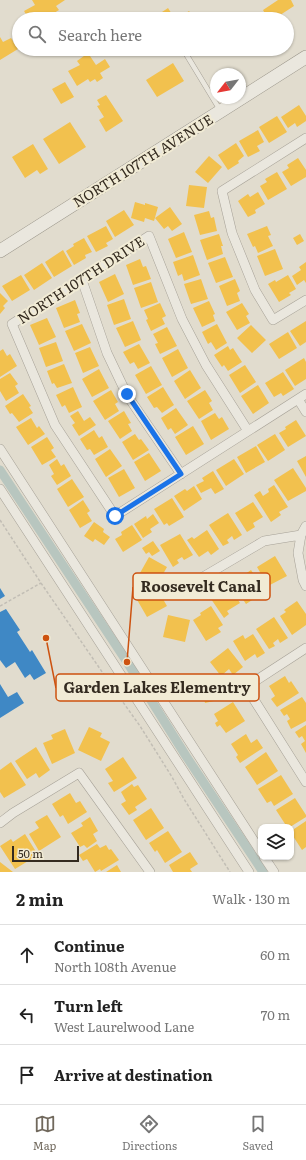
<!DOCTYPE html>
<meta charset="utf-8">
<style>
body{margin:0;font-family:Literata,serif;background:#f2f2f2;color:#222}
.controls{position:absolute;right:12px;bottom:12px;display:grid;overflow:hidden;border-radius:8px;box-shadow:0 1px 3px #0004}
.controls button{width:36px;height:36px;display:grid;place-items:center;padding:0;border:0;border-bottom:1px solid #e0e0e0;background:#fff;color:#222;font:20px sans-serif}
.compass{position:absolute;left:210px;top:68px;width:36px;height:36px;border-radius:50%;background:#fff;box-shadow:0 1px 3px #0004;rotate:239deg}
.scale{position:absolute;left:12px;bottom:10px;width:67px;box-sizing:border-box;padding-left:4px;border:2px solid #342b20;border-top:0;font-size:11px;line-height:14px;white-space:nowrap;color:#342b20;-webkit-text-stroke:3px #f1ebd5;paint-order:stroke}
.stop{position:absolute;width:12px;height:12px;margin:-9px;border:3px solid #1a73e8;border-radius:50%;background:#fff}
.stop.end{background:#1a73e8;border-color:#fff;box-shadow:0 1px 4px #0008}
.list{margin:0;padding:0;list-style:none}
h2{display:flex;justify-content:space-between;align-items:center;height:52px;margin:0;padding:0 16px;font-size:17px}
h2 small{font-size:13px;font-weight:400;color:#767676}
.list li{display:grid;grid-template-columns:26px 1fr auto;gap:12px;align-items:center;box-sizing:border-box;height:60px;padding:0 16px;border-top:1px solid #e0e0e0}
.list b{display:block;font-size:15px;white-space:nowrap}
.list p{margin:0;font-size:13px;white-space:nowrap;color:#767676}
.list em{font-size:13px;font-style:normal;color:#767676}
.icon{flex:none;width:22px;height:22px;fill:none;stroke:currentColor;stroke-width:2;stroke-linecap:round;stroke-linejoin:round}
.map{position:relative;flex:none;width:306px;height:872px;overflow:hidden}
.search{position:absolute;background:#fff;box-shadow:0 1px 3px #0004;left:12px;right:12px;top:12px;height:44px;display:flex;align-items:center;gap:10px;box-sizing:border-box;padding:0 14px;border-radius:22px;color:#767676;font-size:15px}
.sheet{height:232px;background:#fff}
nav{display:flex;justify-content:space-around;align-items:center;box-sizing:border-box;height:56px;border-top:1px solid #e0e0e0;background:#fff;font-size:11px;color:#767676}
nav a{display:grid;justify-items:center;gap:2px}
nav .on{color:#71695d}
.map>svg:first-child{display:block}
.homes{fill:#f2c14e}
.schools{fill:#3f88c5}
.lines{fill:none;stroke-linecap:round;stroke-linejoin:round}
.canal{stroke:#b8c6bf;stroke-width:9}
.lane-casing{stroke:#a6a197;stroke-width:5.5}
.street-casing{stroke:#a6a197;stroke-width:10}
.secondary-casing{stroke:#969186;stroke-width:14}
.path{stroke:#c2beb5;stroke-width:1.5;stroke-dasharray:3 2;stroke-linecap:butt}
.lane{stroke:#eae7de;stroke-width:4.5}
.street{stroke:#eae7de;stroke-width:9}
.secondary{stroke:#eae7de;stroke-width:13}
.route{stroke:#1a73e8;stroke-width:5}
.labels{text-anchor:middle;stroke-width:4;stroke-linejoin:round;paint-order:stroke}
.street-label{font-size:14px;fill:#342b20;stroke:#f1ebd5}
.leader{fill:none;stroke:#cd520f;stroke-width:1.5}
.callout-dot{fill:#cd520f;stroke:#f1ebd5;stroke-width:1.5}
.callout{fill:#f1ebd5;stroke:#cd520f;stroke-width:1.5}
.callout-label{font-size:15px;text-anchor:middle;font-weight:bold;fill:#342b20}
</style>
<div class="map">
<svg width="306" height="872" viewBox="0 0 306 872">
<rect width="100%" height="100%" fill="#e1dcce"/>
<path class="homes" d="M32,0h33l-9,6 3,4 -15,9h-15l-5,-8 11,-6z
M278,0h13l3,6 -20,13h-6l-5,-9z
M168,8l7,11h-22v-1z
M189,11l6,8h-18z
M0,37l3,5 8,-4 7,11 -18,11z
M88,53l8,12 9,-6 5,8 -10,6 3,5 -6,4 -2,-3 -5,3 -2,-3 -11,7 -9,-15 12,-6 -3,-4z
M173,63l11,18 -27,16 -11,-17z
M65,82l9,15 -13,7 -9,-15z
M106,95l17,26 -17,11 -7,-12 5,-3 -7,-11 3,-1 -3,-5z
M299,105l7,11v5l-9,6 -2,-4 -7,5 -7,-11z
M277,116l10,16 -18,11 -10,-16z
M70,122l16,25 -27,17 -16,-25z
M258,130l6,12 -7,4 3,5 -12,6 -9,-16z
M236,143l8,13 -6,5 1,2 -11,7 -10,-15z
M33,144l15,25 -8,5 -3,-4 -12,8 -13,-21z
M209,156l13,11 -14,16 -13,-11z
M298,158l8,12v7l-15,9 -9,-14 7,-4 -2,-3z
M277,172l10,17 -19,11 -8,-14 7,-4 -2,-3z
M189,185l18,2 -3,21 -18,-2z
M258,192l7,12 -10,6 1,3 -8,4 -10,-16 10,-7 2,3z
M135,202l10,3v-2l13,4 -4,14 -9,-3 -1,4 -13,-4z
M170,207l12,17 -10,7 -4,-5 -4,3 -9,-11z
M124,210l10,15 -19,12 -9,-16z
M209,211l2,7 3,-1 3,14 -17,4 -6,-20z
M106,226l7,13 -7,4 2,3 -12,6 -9,-16z
M267,226l4,9 -3,1 5,10 -15,7 -3,-7 -2,1 -6,-13z
M184,232l8,20 -16,6 -8,-19z
M219,234l4,12h-2l2,8 -16,6 -7,-20z
M300,234l4,7 -7,4 -4,-7z
M84,238l8,14 -7,3 1,3 -12,7 -8,-14 8,-5 -1,-2z
M275,249l8,20 -18,7 -8,-20z
M63,250l9,16 -18,11 -9,-15z
M193,255l7,20 -16,6 -2,-7 -4,2 -5,-14z
M225,257l8,20 -17,6 -8,-20z
M140,259l3,8 3,-1 5,13 -18,6 -7,-20z
M306,262v21l-2,-3 -7,5 -5,-9 9,-6 -2,-3z
M42,263l10,15 -18,12 -10,-15z
M115,274l9,20 -16,8 -9,-20z
M21,275l9,15 -18,11 -10,-15z
M288,275l8,14 -7,4 2,2 -12,7 -11,-18 7,-4 1,2z
M201,279l7,20 -17,5 -7,-20z
M235,279l5,12 -3,2 3,8 -13,5 -8,-20z
M151,282l7,20 -17,6 -7,-20z
M0,293l8,8 -5,5 2,2 -5,6z
M124,299l7,20 -17,6 -7,-20z
M75,300l5,13 -3,1 3,8 -16,6 -8,-20z
M209,301l6,13 -2,1 2,6 -13,6 -9,-19z
M160,303l6,13 -4,2 3,6 -14,7 -5,-11 2,-1 -4,-9z
M242,303l7,11 -3,2 4,7 -13,7 -11,-18z
M47,318l9,19 -17,8 -9,-20z
M133,321l8,19 -16,7 -9,-19z
M306,321v21l-6,4 -10,-15z
M82,324l9,19 -17,8 -9,-20z
M217,324l10,19 -11,7 -5,-8 -3,2 -6,-12z
M251,325l15,15 -14,13 -15,-15z
M167,327l10,19 -17,8 -5,-10 3,-1 -5,-9z
M288,332l9,16 -18,11 -10,-15z
M56,342l7,19 -17,6 -7,-19z
M139,344l11,19 -12,6 -4,-7 -4,2 -7,-12z
M228,346l2,4 3,-2 9,14 -14,9 -4,-6 -2,2 -8,-12z
M90,347l9,19 -16,7 -8,-20z
M3,349l4,7 3,-2 7,12 -17,11v-26z
M178,349l10,19 -16,9 -10,-19z
M304,358l2,4v17l-11,7 -10,-16z
M64,364l8,19 -15,5 -3,-5 -2,1 -5,-13z
M245,365l11,17 -16,11 -11,-18z
M151,366l11,19 -16,9 -11,-19z
M99,369l10,19 -17,9 -10,-18z
M190,370l11,18 -16,11 -11,-18z
M283,372l11,17 -11,7 -2,-3 -7,4 -9,-14z
M10,373l8,11 -3,2 4,7 -13,8 -6,-10v-12z
M258,385l11,18 -16,11 -12,-18z
M73,387l9,20 -13,6 -4,-8 -3,2 -6,-12z
M163,387l11,18 -12,8 -5,-6 -3,1 -7,-11z
M111,390l7,12 -3,2 4,7 -14,9 -12,-19z
M205,390l7,11 -3,2 4,7 -14,9 -12,-18z
M23,394l8,12 -2,1 4,6 -14,9 -7,-9 -2,1 -5,-8z
M176,408l12,17 -13,9 -4,-6 -3,2 -7,-12z
M78,411l6,10 6,-4 6,8 -17,11 -7,-11 3,-2 -5,-7z
M124,411l7,12 -3,1 4,7 -12,8 -12,-18z
M215,413l4,6 3,-2 7,12 -18,11 -10,-19z
M31,418l6,10 2,-2 6,8 -17,11 -12,-18z
M296,420l10,16 -18,11 -9,-14 7,-4 -1,-2z
M193,426l11,18 -18,11 -11,-18z
M94,430l5,8 3,-2 6,11 -14,8 -4,-6 -3,1 -7,-11z
M135,434l4,6 2,-1 8,11 -16,10 -11,-18z
M275,434l10,16 -17,11 -11,-16z
M47,437l7,11 -3,2 5,7 -14,8 -11,-18z
M256,446l9,16 -19,11 -9,-16z
M110,449l12,17 -16,11 -11,-18z
M149,453l12,18 -16,10 -11,-19z
M306,456v21l-9,-16z
M57,459l4,7 3,-2 7,12 -14,9 -6,-9 3,-2 -5,-9z
M234,459l10,15 -18,12 -10,-16z
M293,468l13,20v3l-18,10 -14,-21z
M124,469l11,19 -16,9 -11,-19z
M213,471l11,18 -9,5 -4,-6 -10,5 -5,-8 8,-4 -2,-3z
M72,479l12,18 -16,10 -11,-18z
M274,485l14,22 -9,5 2,3 -10,7 -17,-27 6,-4 3,5 6,-4 -1,-3z
M194,486l8,13 -18,12 -10,-15 11,-7 2,2z
M172,498l12,19 -15,9 -2,-3 -3,2 -10,-16z
M83,500l7,11 -3,2 5,8 -12,7 -11,-18z
M253,502l10,15 -10,6 2,4 -8,5 -12,-19z
M228,513l14,22 -8,5 -2,-4 -5,4 2,3 -6,3 -14,-21z
M153,514l6,9 -9,6 2,3 -9,6 -9,-14 12,-8 1,3z
M94,522l10,7 -1,3 7,5 -6,8 -9,-6 -2,3 -9,-6z
M132,525l10,15 -19,12 -8,-13 7,-4 -1,-3z
M207,530l12,19 -8,6 -3,-4 -9,6 -12,-17 5,-3 2,2z
M180,534l13,21 -9,5 -2,-3 -5,3 2,3 -6,4 -13,-22z
M153,541l7,10 -8,5 -3,-4 -3,2 -4,-6z
M275,556l12,20 -19,10 -11,-19z
M149,557l18,10 -9,16 -18,-10z
M251,570l12,18 -5,3 2,4 -14,9 -14,-21z
M228,584l12,19 -13,8 2,3 -5,4 -13,-19 10,-6 -2,-4z
M156,587l11,19 -20,11 -11,-19z
M297,601l9,13v11l-14,10 -12,-19 6,-4 -2,-2z
M211,606l12,19 -5,3 3,4 -15,9 -13,-21 8,-5 -1,-2z
M168,615l22,5 -5,22 -22,-5z
M274,617l14,21 -8,5 -2,-4 -5,4 2,3 -6,3 -13,-20z
M253,634l12,19 -8,5 -2,-4 -10,7 -12,-20 10,-6 2,4z
M228,648l15,19 -10,8 -4,-6 -8,7 -11,-14z
M285,676l4,7 2,-2 8,12 -22,14 -6,-8 4,-3 -6,-10z
M222,678l3,11 4,-1 2,9 -26,6 -4,-17 7,-2 -1,-2z
M302,697l4,6v18l-15,8 -4,-8 3,-2 -3,-5 -3,2 -4,-6z
M233,702l12,19 -19,12 -6,-8 -3,2 -2,-4 3,-2 -4,-7z
M306,725v28l-5,-9 4,-3 -3,-5 -3,2 -4,-6z
M89,727l13,6 -2,4 10,5 -9,19 -23,-11z
M65,729l10,24 -23,11 -9,-21 10,-4 -2,-4z
M246,734l5,9 6,-4 6,9 -23,15 -4,-6 2,-2 -7,-11z
M36,747l14,23 -11,8 -3,-5 -9,6 -12,-18z
M266,752l12,19 -21,14 -12,-18z
M123,757l14,21 -23,14 -6,-9 5,-2 -8,-12z
M11,762l15,23 -22,13 -4,-6v-22z
M281,775l12,19 -19,12 -3,-5 -4,2 -9,-14z
M132,784l2,3 4,-2 9,14 -12,8 2,3 -8,5 -8,-11 5,-3 -5,-9z
M70,793l6,10 4,-2 7,11 -19,12 -5,-9 -3,2 -8,-13z
M295,798l11,17v2l-16,10h-3l-11,-17z
M151,808l13,20 -18,12 -13,-20z
M47,815l14,22 -22,14 -10,-17 10,-6 -4,-6z
M90,817l8,14 -5,3 4,7 -10,7 -3,-3 -4,2 -9,-14 12,-7 -2,-3z
M306,821v26l-4,3 -11,-17v-2z
M168,831l14,21 -17,11 -8,-13 -2,2 -6,-9z
M25,834l13,21 -23,14 -15,-23 11,-7 2,3z
M97,844l3,4 6,-3 3,5 2,-1 8,11 -18,11 -1,-2 -5,3 -8,-13 -4,2 -4,-6z
M190,852l8,12 -8,5 2,3h-19l-4,-7z
M0,862l13,10h-13z
M117,865l4,7h-15z"/>
<path class="schools" d="M0,588l5,8 -5,3z
M6,609l14,21 -3,2 13,20 2,-2 14,23 -12,7 -4,-6 -5,4 -10,-16 -9,6 -6,-8v-48z
M0,684l8,13 9,-5 7,11 -24,15z"/>
<g class="lines">
<path class="canal" d="M0,470l127,192 59,94 77,116"/>
<defs>
<path id="lane" d="M183,49l37,61"/>
<path id="street" d="M306,138l-84,53 10,42 23,57 18,30 33,-20
M82,280l25,73 20,42 54,79
M298,399l8,13
M248,431l-42,-66 -24,-46 -33,-83 -137,88 43,101 60,91 191,-122
M0,449l261,403
M0,489l249,383
M301,535l-3,18 5,27 3,6
M181,590l83,-49 37,-6 5,-9
M306,648l-60,39 60,95
M0,823l13,-10 66,-40 71,99
M264,857l10,15"/>
<path id="secondary" d="M0,251l306,-194"/>
</defs>
<use href="#lane" class="lane-casing"/>
<use href="#street" class="street-casing"/>
<use href="#secondary" class="secondary-casing"/>
<path class="path" d="M0,520l41,63 79,115 20,28 32,51 12,22 46,73
M0,606l41,-23"/>
<use href="#lane" class="lane"/>
<use href="#street" class="street"/>
<use href="#secondary" class="secondary"/>
</g>
<g class="lines">
<path class="route" d="M115,516l66,-42 -54,-80"/>
</g>
<g class="labels">
<g class="street-label">
<text transform="translate(143 161) rotate(-32)" y="5">NORTH 107TH AVENUE</text>
<text transform="translate(81 280) rotate(-33)" y="5">NORTH 107TH DRIVE</text>
</g>
</g>
<path class="leader" d="M127 662L133 587M46 638L56 688"/>
<g class="callout-dot">
<circle cx="127" cy="662" r="4"/>
<circle cx="46" cy="638" r="4"/>
</g>
<g class="callout">
<rect x="133" y="573" width="137" height="27" rx="4"/>
<rect x="56" y="674" width="203" height="27" rx="4"/>
</g>
<g class="callout-label">
<text x="201" y="592">Roosevelt Canal</text>
<text x="157" y="693">Garden Lakes Elementry</text>
</g>
</svg>
<div class="controls">
<button><svg class="icon" aria-label="layers" viewBox="0 0 24 24"><path d="M12 4l9 5-9 5-9-5zM3 14l9 5 9-5"/></svg></button>
</div>
<svg class="compass" viewBox="-18 -18 36 36"><path d="M0-13l5 13h-10z" fill="#e53935"/><path d="M0 13l5-13h-10z" fill="#767676"/></svg>
<div class="scale">50 m</div>
<div class="stop" style="left:115px;top:516px"></div>
<div class="stop end" style="left:127px;top:394px"></div>
<div class="search"><svg class="icon" aria-label="search" viewBox="0 0 24 24"><circle cx="10" cy="10" r="6"/><path d="M15 15l6 6"/></svg>Search here</div>
</div>
<section class="sheet">
<h2>2 min<small>Walk · 130 m</small></h2>
<ul class="list">
<li><svg class="icon" aria-label="ahead" viewBox="0 0 24 24"><path d="M12 20V5M6 11l6-6 6 6"/></svg><div><b>Continue</b><p>North 108th Avenue</p></div><em>60 m</em></li>
<li><svg class="icon" aria-label="left" viewBox="0 0 24 24"><path d="M17 20v-9H6M10 6l-5 5 5 5"/></svg><div><b>Turn left</b><p>West Laurelwood Lane</p></div><em>70 m</em></li>
<li><svg class="icon" aria-label="arrive" viewBox="0 0 24 24"><path d="M6 21V4h12l-3 4 3 4H6"/></svg><div><b>Arrive at destination</b></div></li>
</ul>
</section>
<nav>
<a class="on"><svg class="icon" aria-label="map" viewBox="0 0 24 24"><path d="M3 6l6-2 6 2 6-2v14l-6 2-6-2-6 2zM9 4v14M15 6v14"/></svg>Map</a>
<a><svg class="icon" aria-label="directions" viewBox="0 0 24 24"><path d="M12 3l9 9-9 9-9-9zM9 14v-3h6M13 9l2 2-2 2"/></svg>Directions</a>
<a><svg class="icon" aria-label="saved" viewBox="0 0 24 24"><path d="M7 4h10v16l-5-4-5 4z"/></svg>Saved</a>
</nav>
